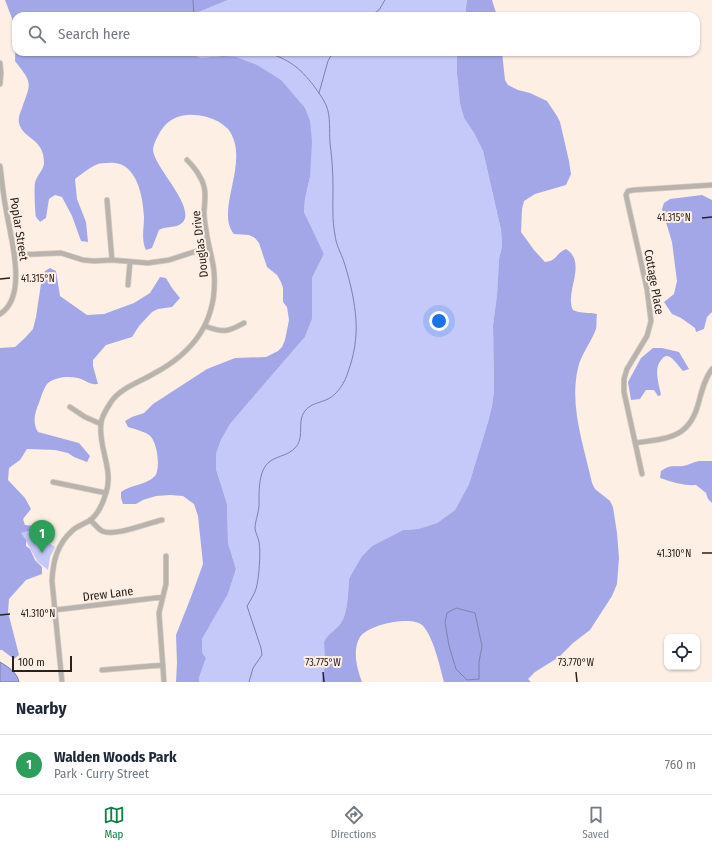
<!DOCTYPE html>
<meta charset="utf-8">
<style>
body{margin:0;font-family:"Fira Sans Condensed",sans-serif;background:#f2f2f3;color:#1f2937}
.controls{position:absolute;right:12px;bottom:12px;display:grid;overflow:hidden;border-radius:8px;box-shadow:0 1px 3px #0004}
.controls button{width:36px;height:36px;display:grid;place-items:center;padding:0;border:0;border-bottom:1px solid #e0e1e3;background:#fff;color:#1f2937;font:20px sans-serif}
.scale{position:absolute;left:12px;bottom:10px;width:60px;box-sizing:border-box;padding-left:4px;border:2px solid #27221e;border-top:0;font-size:11px;line-height:14px;white-space:nowrap;color:#27221e;-webkit-text-stroke:3px #fdefe4;paint-order:stroke}
.you{position:absolute;left:439px;top:321px;width:14px;height:14px;margin:-10px;border:3px solid #fff;border-radius:50%;background:#1a73e8;box-shadow:0 0 0 6px #1a73e833}
.badge{display:grid;place-items:center;width:26px;height:26px;border-radius:50%;background:#0b8043;color:#fff;font-size:13px;font-weight:700}
.pin{position:absolute;translate:-50% -33px;filter:drop-shadow(0 1px 2px #0008)}
.pin::after{content:'';position:absolute;top:21px;width:14px;height:12px;background:inherit;clip-path:polygon(0 0,100% 0,50% 100%)}
.list{margin:0;padding:0;list-style:none}
h2{display:flex;justify-content:space-between;align-items:center;height:52px;margin:0;padding:0 16px;font-size:17px}
h2 small{font-size:13px;font-weight:400;color:#747a83}
.list li{display:grid;grid-template-columns:26px 1fr auto;gap:12px;align-items:center;box-sizing:border-box;height:60px;padding:0 16px;border-top:1px solid #e0e1e3}
.list b{display:block;font-size:15px;white-space:nowrap}
.list p{margin:0;font-size:13px;white-space:nowrap;color:#747a83}
.list em{font-size:13px;font-style:normal;color:#747a83}
.icon{flex:none;width:22px;height:22px;fill:none;stroke:currentColor;stroke-width:2;stroke-linecap:round;stroke-linejoin:round}
.map{position:relative;flex:none;width:712px;height:682px;overflow:hidden}
.search{position:absolute;background:#fff;box-shadow:0 1px 3px #0004;left:12px;right:12px;top:12px;height:44px;display:flex;align-items:center;gap:10px;box-sizing:border-box;padding:0 14px;border-radius:12px;color:#747a83;font-size:15px}
.sheet{height:112px;background:#fff}
nav{display:flex;justify-content:space-around;align-items:center;box-sizing:border-box;height:56px;border-top:1px solid #e0e1e3;background:#fff;font-size:11px;color:#747a83}
nav a{display:grid;justify-items:center;gap:2px}
nav .on{color:#0b8043}
.map>svg:first-child{display:block}
.green{fill:#c5c9f9}
.forest{fill:#a3a7e8;fill-rule:evenodd}
.water{fill:#a3a7e9;stroke:#7e7fac}
.lines{fill:none;stroke-linecap:round;stroke-linejoin:round}
.stream{stroke:#7e7fac;stroke-width:1}
.minor-casing{stroke:#d6cac0;stroke-width:6}
.minor{stroke:#b9b3ae;stroke-width:4.5}
.ticks{fill:none;stroke:#27221e;stroke-width:1.5}
.labels{text-anchor:middle;stroke-width:4;stroke-linejoin:round;paint-order:stroke}
.street-label{font-size:12px;fill:#27221e;stroke:#fdefe4}
.ticks-label{font-size:10px;text-anchor:middle;fill:#27221e;stroke:#fdefe4;stroke-width:4;stroke-linejoin:round;paint-order:stroke}
</style>
<div class="map">
<svg width="712" height="682" viewBox="0 0 712 682">
<rect width="100%" height="100%" fill="#fdefe4"/>
<path class="green" d="M228,0h239l-2,16h-276z
M186,52h271v22l3,30 4,14 10,15 9,18 18,79 1,16 -3,13 -2,36 -4,30 1,65 -2,16 -4,16 -19,62 -14,26 -18,13 -19,6 -15,1 -31,16 -10,10 -10,17 -3,6c-1,14 -1,32 -8,44 -5,7 -14,11 -17,19l1,25 -4,15h-122l-1,-5 8,-19 -4,-6v-13l26,-45 8,-25 -8,-26 -1,-39 -11,-35v-15l5,-14 9,-16 49,-57 26,-30 7,-18v-41l12,-24 -20,-42 1,-13 5,-22 -88,-121 -21,2z
M28,530l27,17 -5,10 -2,13 -10,-8 -17,-29z"/>
<path class="forest" d="M5,0h223l-39,16h-173v13z
M467,0h25l5,16h-32z
M16,33v19h170l15,6 21,-2 14,1 21,8 24,15 24,28 5,13 2,20 -2,36 -5,22 -1,13 20,42 -12,24v41l-7,18 -26,30 -49,57 -9,16 -5,14v15l11,35 1,39 8,26 -8,25 -26,45v13l4,6 -7,19v5h-23l1,-19 -1,-28 15,-38 12,-33 -5,-48 -4,-12 -11,-8 -13,-1 -14,1 -13,4 -7,4h-13l-2,-6v-6c11,-8 24,-6 34,-16 6,-8 2,-36 -6,-41 -6,-4 -15,-6 -21,-8l-3,-6 7,-4 12,-4 9,-9 54,-35 28,-11 31,-1 12,-6 4,-4 3,-7 4,-20 -2,-13 -4,-5v-14l-2,-6 -4,-7 -10,-8 -8,-24 -4,-5 -6,-3 -15,-1c-20,-24 18,-74 -6,-105 -6,-6 -13,-10 -21,-12 -19,-5 -36,-3 -47,15 -3,5 -6,11 -7,17 -1,17 50,64 26,76 -6,3 -13,1 -20,5l-7,18 -6,2c-5,-10 -2,-22 -2,-33 -1,-22 -8,-58 -36,-54 -3,0 -7,0 -10,1 -8,3 -16,10 -23,15l2,20 9,23 2,20 -7,-1 -9,-25 -10,-19 -7,-2 -6,4 -3,19 -6,4c-1,-2 -3,-3 -4,-5 -1,-3 -2,-30 -1,-34 1,-7 9,-13 9,-20 0,-26 -21,-23 -25,-40 -1,-5 1,-10 3,-15 9,-26 11,-24 -7,-47z
M457,52h45l3,28 3,5 10,5 12,3 17,8 10,15 3,6 9,39 2,13 -5,11 -31,9 -11,7 -2,8 -1,23 13,18 11,12c12,-1 11,-9 21,-13 22,14 -2,44 7,61 8,4 16,2 24,4 -1,5 0,11 -1,15 -5,14 -15,25 -18,39 -9,38 6,78 14,115l3,6 15,12 3,6 4,26 2,25 -2,26 -5,12 -22,34 -17,13 -14,14 -24,15 -7,7 3,3h-87c-4,-15 -11,-47 -22,-57 -11,-10 -55,0 -62,12 -8,13 -3,32 2,45h-41l4,-15 -1,-25c3,-8 12,-12 17,-19 7,-12 7,-30 8,-44l3,-6 10,-17 10,-10 31,-16 15,-1 19,-6 18,-13 14,-26 19,-62 4,-16 2,-16 -1,-65 4,-30 2,-36 3,-13 -1,-16 -18,-79 -9,-18 -10,-15 -4,-14 -3,-30zM456,608l19,5 7,33 -3,16v17l-12,1 -11,-11 -7,-23 -4,-24z
M702,195l10,5v112l-5,5 -3,12 -8,3 -1,-4 -14,-10 -9,-4 -8,-12 10,-8 3,-13 -5,-39 -10,-33 2,-6 6,-4z
M50,268l6,3 4,25 27,19 17,-1 30,-11 16,-10 10,-16 6,1 6,10 8,10 -8,9 -14,2 -6,3 -13,14 -7,11 -26,8 -13,15v6l5,18c-9,1 -12,-4 -20,-6 -10,-2 -22,-1 -30,5 -4,4 -7,14 -9,20 -4,9 -7,20 -1,29l41,11 11,13 -3,6 -13,-5 -6,-4 -13,-3 -28,-1 -7,11 -11,8 -1,12 17,18 6,11 -8,10 2,6 18,2 11,14c-12,-6 -19,-14 -33,-8l5,7v6l4,3 5,11 7,7v7l-16,6 -17,19 -1,13 11,43 -5,4 -12,-9h-2v-302l15,-1 10,-9 8,-9 3,-12 6,-40 3,-6z
M653,348h9l17,4 10,17 -6,2c-4,-4 -8,-11 -13,-14 -3,-2 -6,-1 -8,2 -9,9 -3,25 -1,36l-3,1 -4,-6h-8l-6,9 -9,1 -3,-18 13,-24z
M699,461h13v42l-4,-4 -2,-6 -10,-8c-12,1 -24,-3 -36,-7l1,-7c10,-7 10,-4 22,-5 5,-1 11,-4 16,-5z"/>
<path class="water" d="M456,608l19,5 7,33 -3,16v17l-12,1 -11,-11 -7,-23 -4,-24 2,-9z
M0,662c8,5 17,10 19,20h-19z"/>
<g class="lines">
<path class="stream" d="M193,0l1,16
M370,16l9,-6 6,-10
M319,93l9,-32 5,-9
M249,682l4,-14 9,-13 -1,-7 -14,-42c3,-5 7,-11 9,-17 3,-10 5,-37 3,-47 -1,-5 -3,-8 -4,-13 0,-9 5,-19 4,-28 0,-10 0,-18 3,-28 6,-18 21,-14 32,-24 12,-11 2,-27 11,-38 6,-8 15,-8 23,-12 10,-5 17,-17 20,-27 6,-16 9,-34 8,-51 -1,-19 -6,-40 -12,-59 -3,-9 -8,-17 -9,-27 -3,-15 -2,-32 -2,-47 0,-15 -1,-30 -3,-45 -1,-12 1,-27 -4,-38 -3,-7 -8,-13 -12,-19 -15,-19 -24,-26 -48,-34"/>
<defs>
<path id="minor" d="M0,63l1,10 -1,11
M0,166c2,14 3,29 6,43 4,27 23,87 -6,105
M107,200l5,60
M15,255l46,-2 22,7 11,1 18,-1 36,3 21,-3 40,-13
M128,285l2,-23
M205,326c18,7 23,6 39,-3
M70,407l15,10 16,7
M635,443c33,-5 55,-4 64,-42 3,-11 6,-23 13,-32
M642,474l-18,-82v-13l3,-10 20,-33 4,-15 -4,-32 -21,-94 2,-4 6,-1 78,-5
M53,482l53,11
M90,520c4,3 7,8 12,11 13,6 46,-8 60,-11
M55,610l108,-13
M102,670l61,-5
M62,682l-10,-101c1,-20 5,-37 21,-51 5,-4 10,-6 16,-9 9,-6 14,-18 17,-28 8,-23 -8,-46 -5,-69 0,-7 6,-16 10,-22 9,-14 29,-20 42,-28 42,-22 65,-54 61,-102 -1,-12 -5,-24 -7,-36 -1,-7 -3,-16 -3,-24 1,-12 3,-24 -4,-35 -3,-6 -8,-12 -13,-17
M164,682l-5,-69 7,-29v-28"/>
</defs>
<use href="#minor" class="minor-casing"/>
<use href="#minor" class="minor"/>
</g>
<path class="ticks" d="M702,218l10,-1M0,279l10,-1M702,553h10M0,615l10,-1M323,672l1,10M576,672l1,10"/>
<g class="labels">
<g class="street-label">
<text transform="translate(19 229) rotate(81)" y="4">Poplar Street</text>
<text transform="translate(200 244) rotate(-97)" y="4">Douglas Drive</text>
<text transform="translate(654 282) rotate(80)" y="4">Cottage Place</text>
<text transform="translate(108 594) rotate(-7)" y="4">Drew Lane</text>
</g>
</g>
<g class="ticks-label">
<text x="674" y="221">41.315°N</text>
<text x="38" y="282">41.315°N</text>
<text x="674" y="557">41.310°N</text>
<text x="38" y="617">41.310°N</text>
<text x="323" y="666">73.775°W</text>
<text x="576" y="666">73.770°W</text>
</g>
</svg>
<div class="controls">
<button><svg class="icon" aria-label="locate" viewBox="0 0 24 24"><circle cx="12" cy="12" r="6"/><path d="M12 2v4M12 18v4M2 12h4M18 12h4"/></svg></button>
</div>
<div class="scale">100 m</div>
<div class="you"></div>
<div class="pin badge" style="left:42px;top:553px;background:#2e9e5b">1</div>
<div class="search"><svg class="icon" aria-label="search" viewBox="0 0 24 24"><circle cx="10" cy="10" r="6"/><path d="M15 15l6 6"/></svg>Search here</div>
</div>
<section class="sheet">
<h2>Nearby<small></small></h2>
<ul class="list">
<li><span class="badge" style="background:#2e9e5b">1</span><div><b>Walden Woods Park</b><p>Park · Curry Street</p></div><em>760 m</em></li>
</ul>
</section>
<nav>
<a class="on"><svg class="icon" aria-label="map" viewBox="0 0 24 24"><path d="M3 6l6-2 6 2 6-2v14l-6 2-6-2-6 2zM9 4v14M15 6v14"/></svg>Map</a>
<a><svg class="icon" aria-label="directions" viewBox="0 0 24 24"><path d="M12 3l9 9-9 9-9-9zM9 14v-3h6M13 9l2 2-2 2"/></svg>Directions</a>
<a><svg class="icon" aria-label="saved" viewBox="0 0 24 24"><path d="M7 4h10v16l-5-4-5 4z"/></svg>Saved</a>
</nav>
